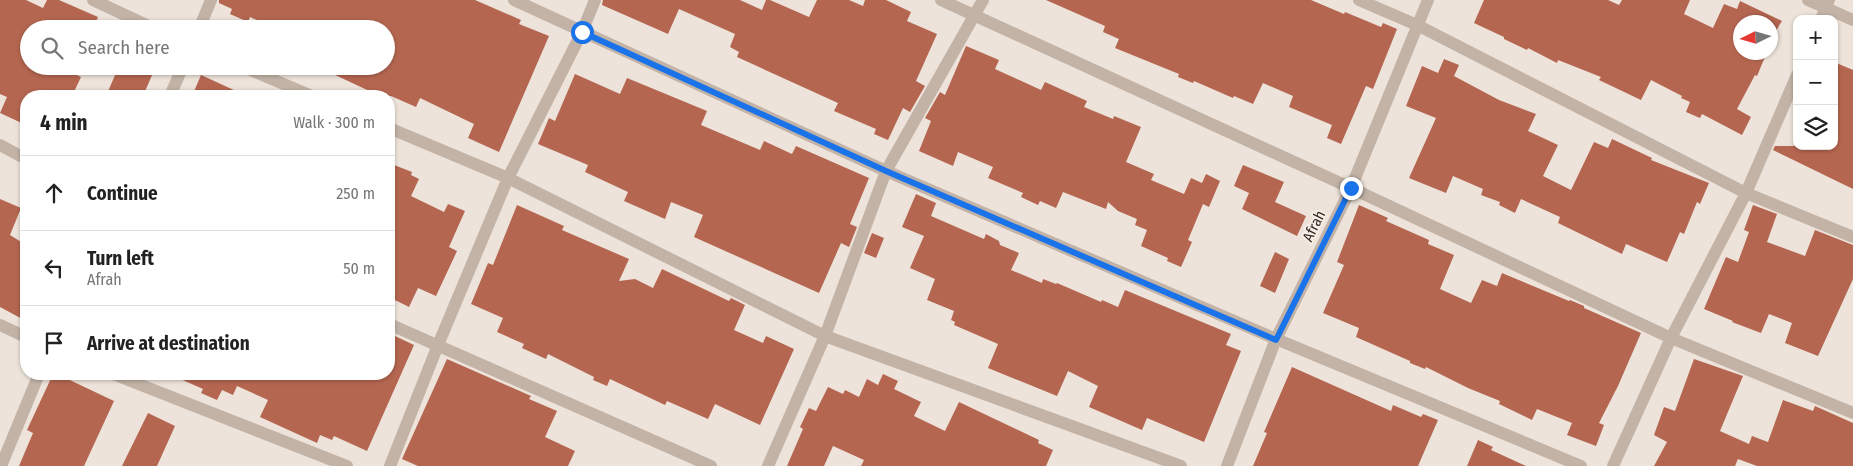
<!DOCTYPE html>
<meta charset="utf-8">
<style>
body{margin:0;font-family:"Fira Sans Condensed",sans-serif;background:#f6f6f6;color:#222}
.controls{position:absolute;right:15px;top:15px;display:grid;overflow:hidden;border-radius:10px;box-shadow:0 1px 4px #0004}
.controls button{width:45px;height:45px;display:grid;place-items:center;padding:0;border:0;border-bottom:1px solid #e0e0e0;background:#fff;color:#222;font:25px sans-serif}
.compass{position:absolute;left:1733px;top:15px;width:45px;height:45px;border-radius:50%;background:#fff;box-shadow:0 1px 4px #0004;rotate:265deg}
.stop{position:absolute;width:15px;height:15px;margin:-11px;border:4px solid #1a73e8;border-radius:50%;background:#fff}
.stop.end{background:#1a73e8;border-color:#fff;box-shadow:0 1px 5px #0008}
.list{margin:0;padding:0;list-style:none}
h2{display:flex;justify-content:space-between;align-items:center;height:65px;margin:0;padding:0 20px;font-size:21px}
h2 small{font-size:16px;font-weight:400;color:#767676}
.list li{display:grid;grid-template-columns:32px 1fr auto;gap:15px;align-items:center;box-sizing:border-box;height:75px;padding:0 20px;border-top:1px solid #e0e0e0}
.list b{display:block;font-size:19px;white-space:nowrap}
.list p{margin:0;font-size:16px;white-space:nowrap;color:#767676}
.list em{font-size:16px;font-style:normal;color:#767676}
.icon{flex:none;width:28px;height:28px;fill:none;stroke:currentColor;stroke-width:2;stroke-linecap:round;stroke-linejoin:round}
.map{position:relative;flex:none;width:1853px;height:466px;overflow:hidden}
.search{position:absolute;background:#fff;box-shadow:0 1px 4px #0004;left:20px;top:20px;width:375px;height:55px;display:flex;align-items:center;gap:12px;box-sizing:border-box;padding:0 18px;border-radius:28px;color:#767676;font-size:19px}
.panel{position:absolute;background:#fff;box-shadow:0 1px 4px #0004;left:20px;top:90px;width:375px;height:290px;border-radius:20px}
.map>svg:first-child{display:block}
.building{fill:#b56650}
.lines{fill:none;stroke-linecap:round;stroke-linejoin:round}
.street{stroke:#c3b3a7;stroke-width:12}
.route{stroke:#1a73e8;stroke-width:6}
.labels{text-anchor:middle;stroke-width:4;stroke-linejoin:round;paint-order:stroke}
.street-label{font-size:15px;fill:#312a27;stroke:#f6eee5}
</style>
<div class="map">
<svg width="1853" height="466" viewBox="0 0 1853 466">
<rect width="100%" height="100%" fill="#ede3da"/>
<path class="building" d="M0,0h26l17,8 4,-8h12l39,17 -5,12h-64v37h29l23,11 -9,19h-46v29l-26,-12 7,-16 -7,-3z
M219,0h256l46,20 -2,4 30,12 -50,116 -31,-14 6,-14 -54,-26 -4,9 -25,-11h-11l-64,-30h70v-37h-109l-27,-12 -2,5 -18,-8 2,-5 -13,-6z
M603,0h137l22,10 4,-10h4l39,17 8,-17h32l14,6 2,-6h21l25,12 -4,9 30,13 -21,47 9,5 -15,26 -7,-4 -15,32 -14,-6 2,-5 -42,-18 4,-8 -101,-46 2,-5 -9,-5 5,-13 -56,-25 -11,25 -66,-29z
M1046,0h265l33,14 1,-2 36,15 2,-4 14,6 -24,60 -7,-3 -25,58 -14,-6 5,-13 -43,-18 4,-11 -30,-13 -10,21 -19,-8 -1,2 -39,-17 -1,2 -15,-6 1,-3 -64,-26 4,-9 -16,-7 2,-6z
M1484,0h124l11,5 3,-5h68l-6,14 29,14 11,-24 13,5 3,-8 42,20 -12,19v-18h-30v30h27l-10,24 -2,-1 -18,34 14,8 -9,18 -40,-21 -2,4 -14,-6 4,-10 -9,-4 1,-2 -31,-16 -10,20 -42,-20 2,-3 -43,-17 -1,3 -29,-15 -1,2 -23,-11v-2l-30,-14z
M966,46l33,14 -4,9 46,21 4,-8 42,19 -3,6 29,12 1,-3 27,11 -15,35 28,12 -3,6 33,14 7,-16 11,5 4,-9 14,7 -11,26 -6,-3 -15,36 4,2 -11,25 -14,-6 1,-3 -27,-12 6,-16 -12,-5 2,-6 -19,-8 -10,-9 -2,7 -43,-17 -7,16 -16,-7 -2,4 -17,-8 2,-4 -35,-15 5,-11 -35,-15 -5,14 -34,-15 12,-30 -6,-3 15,-26 5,3z
M1444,59l15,6 -5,11 45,24 37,14 -8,17 30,14 -15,31 28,14 23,-48 14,6 4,-9 40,19 -1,2 58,23 -9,21 -3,-2 -13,32 -4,-2 -13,30 -41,-18 -4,10 -64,-31 2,-6 -39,-18 -6,14 -16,-8 1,-3 -19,-7 2,-6 -30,-13 -7,17 -37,-15 27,-60 -30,-12 16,-40 16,7z
M1834,62l19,8v119l-80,-39 2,-4h59z
M119,66h37l-13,30h-37z
M575,74l45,20 7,-16 80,33 -6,14 59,25 4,-9 28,13 4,-8 73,32 -19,46 7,3 -8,20 -8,-4 -22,50 -125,-56 9,-22 -32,-13 -6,17 -41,-18 4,-9 -43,-20 3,-7 -50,-21 11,-26 6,3z
M201,75l46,21h-55z
M389,163l23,9 -1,3 8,4 -8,17 33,16 4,-8 17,7 -16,36 8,4 -21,45 -18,-8 -9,19 -20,-10z
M1243,165l41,17 -9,20 31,14 -9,20 -55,-27 7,-16 -15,-7z
M916,194l20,9 -5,13 53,23 2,-5 13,7 1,4 19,8 -8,17 31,13 1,-4 13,5 1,-1 44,19 1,-2 16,7 7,-17 106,44 -5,11 15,6 -37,91 -57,-24 -5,12 -53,-23 9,-21 -30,-15 -11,25 -69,-28 10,-24 -44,-19 1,-3 -4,-2 3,-9 -27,-11 8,-21 -25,-11 14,-32 -22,-9z
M0,199l21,9 -11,27 16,10v76l-26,-14z
M517,205l47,21 -2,4 67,29 -10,22 16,-2 18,9 9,-19 67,32 2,-3 14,7 -11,25 29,13 3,-7 28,13 -34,76 -45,-21 -7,15 -41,-18 -2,4 -55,-26 -3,7 -14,-6 1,-3 -46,-23 -2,5 -24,-11 2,-4 -27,-12 6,-14 -32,-14 17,-41 5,2z
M1359,205l29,13 -2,3 43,19 -1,4 26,11 -14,34 31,14 11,-23 15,6 5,-13 67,28 1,-1 14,6v2l57,25 -23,53 -19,37 5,2 -8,21 -29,-11 5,-12 -35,-14 -5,11 -33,-16 1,-3 -32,-13 -42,-21 -1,2 -15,-6v-2l-54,-24 3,-9 -36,-15 21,-48 -7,-3z
M1753,205l24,9 -10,28 38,14 10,-26 38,15v34l-35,77 -33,-13 7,-20 -23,-9 -8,19 -29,-11 1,-1 -29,-12 22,-52 12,5 11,-30 -5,-2z
M872,233l12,5 -8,20 -12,-5z
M1275,252l14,7 -14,34 -15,-7z
M395,336l19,9 -47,106 -33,-15 -2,4 -12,-5 -3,8 -57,-26 8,-17 -31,-14 -4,9 -11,-5 -5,10 -16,-7 2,-4 -34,-15h220v-25z
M447,359l84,37 -2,3 28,12 -12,26 30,14 -7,15h-150l-16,-7z
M1694,359l49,17 -23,55 29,13 3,-8 16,6 15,-42 30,11 2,-5 38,17v43h-96l-19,-7 -3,7h-81l13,-24 -13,-7 10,-28 11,4z
M1292,367l99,44 2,-6 28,12 2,-3 15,6 -20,46h-165l14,-33 -3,-1z
M53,374h4l57,27 -30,65h-65l14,-33 -6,-3z
M883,374l15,7 -4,8 27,13 -7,14 31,15 14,-29 80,38 -1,3 15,7 -7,16h-185l3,-6 -31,-14 -9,20h-37l16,-37 -3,-2 9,-19 7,3 12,-24 15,7 2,-4 14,7 8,-18 11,6z
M148,413l27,13 -18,40h-35z
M1478,440l15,7 -2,3 35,16h-59z"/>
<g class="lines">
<path class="street" d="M93,0l62,29
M514,0l372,171 390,168 305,127
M941,0l410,188 320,150 182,75
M1359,0l58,25 329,168 107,44
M1808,0l45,20
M1821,19l8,-19
M199,29l12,-29
M241,66l71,30
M170,96l13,-30
M389,128l119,50 317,158 356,130
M0,145l26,14
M389,324l322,142
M0,325l26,12
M113,374l234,92
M1,466l38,-92
M390,466l48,-121 70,-167 74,-146 13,-32
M768,466l57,-130 61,-165 97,-171
M1227,466l49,-127 75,-151 77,-188
M1613,466l58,-128 75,-145 51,-118"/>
</g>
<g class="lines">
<path class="route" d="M582,32l304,139 390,169 75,-152"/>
</g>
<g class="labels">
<g class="street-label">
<text transform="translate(1314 226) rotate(-64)" y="5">Afrah</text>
</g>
</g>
</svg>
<div class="controls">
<button>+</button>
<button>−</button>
<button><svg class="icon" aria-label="layers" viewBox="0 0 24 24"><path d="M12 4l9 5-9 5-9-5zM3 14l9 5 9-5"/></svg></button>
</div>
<svg class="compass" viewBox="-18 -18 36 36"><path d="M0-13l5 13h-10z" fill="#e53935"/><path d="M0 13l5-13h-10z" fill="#767676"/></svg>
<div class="stop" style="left:582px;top:32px"></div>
<div class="stop end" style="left:1351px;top:188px"></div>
<div class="search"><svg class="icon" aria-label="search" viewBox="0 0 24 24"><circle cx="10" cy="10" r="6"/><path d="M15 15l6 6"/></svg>Search here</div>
<section class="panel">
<h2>4 min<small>Walk · 300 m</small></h2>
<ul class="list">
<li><svg class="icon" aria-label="ahead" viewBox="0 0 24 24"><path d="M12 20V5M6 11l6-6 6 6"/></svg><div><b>Continue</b></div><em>250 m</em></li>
<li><svg class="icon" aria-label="left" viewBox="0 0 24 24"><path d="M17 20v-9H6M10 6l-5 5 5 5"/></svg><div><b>Turn left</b><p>Afrah</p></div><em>50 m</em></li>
<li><svg class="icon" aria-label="arrive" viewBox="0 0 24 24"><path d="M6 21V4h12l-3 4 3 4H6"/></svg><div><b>Arrive at destination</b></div></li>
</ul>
</section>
</div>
